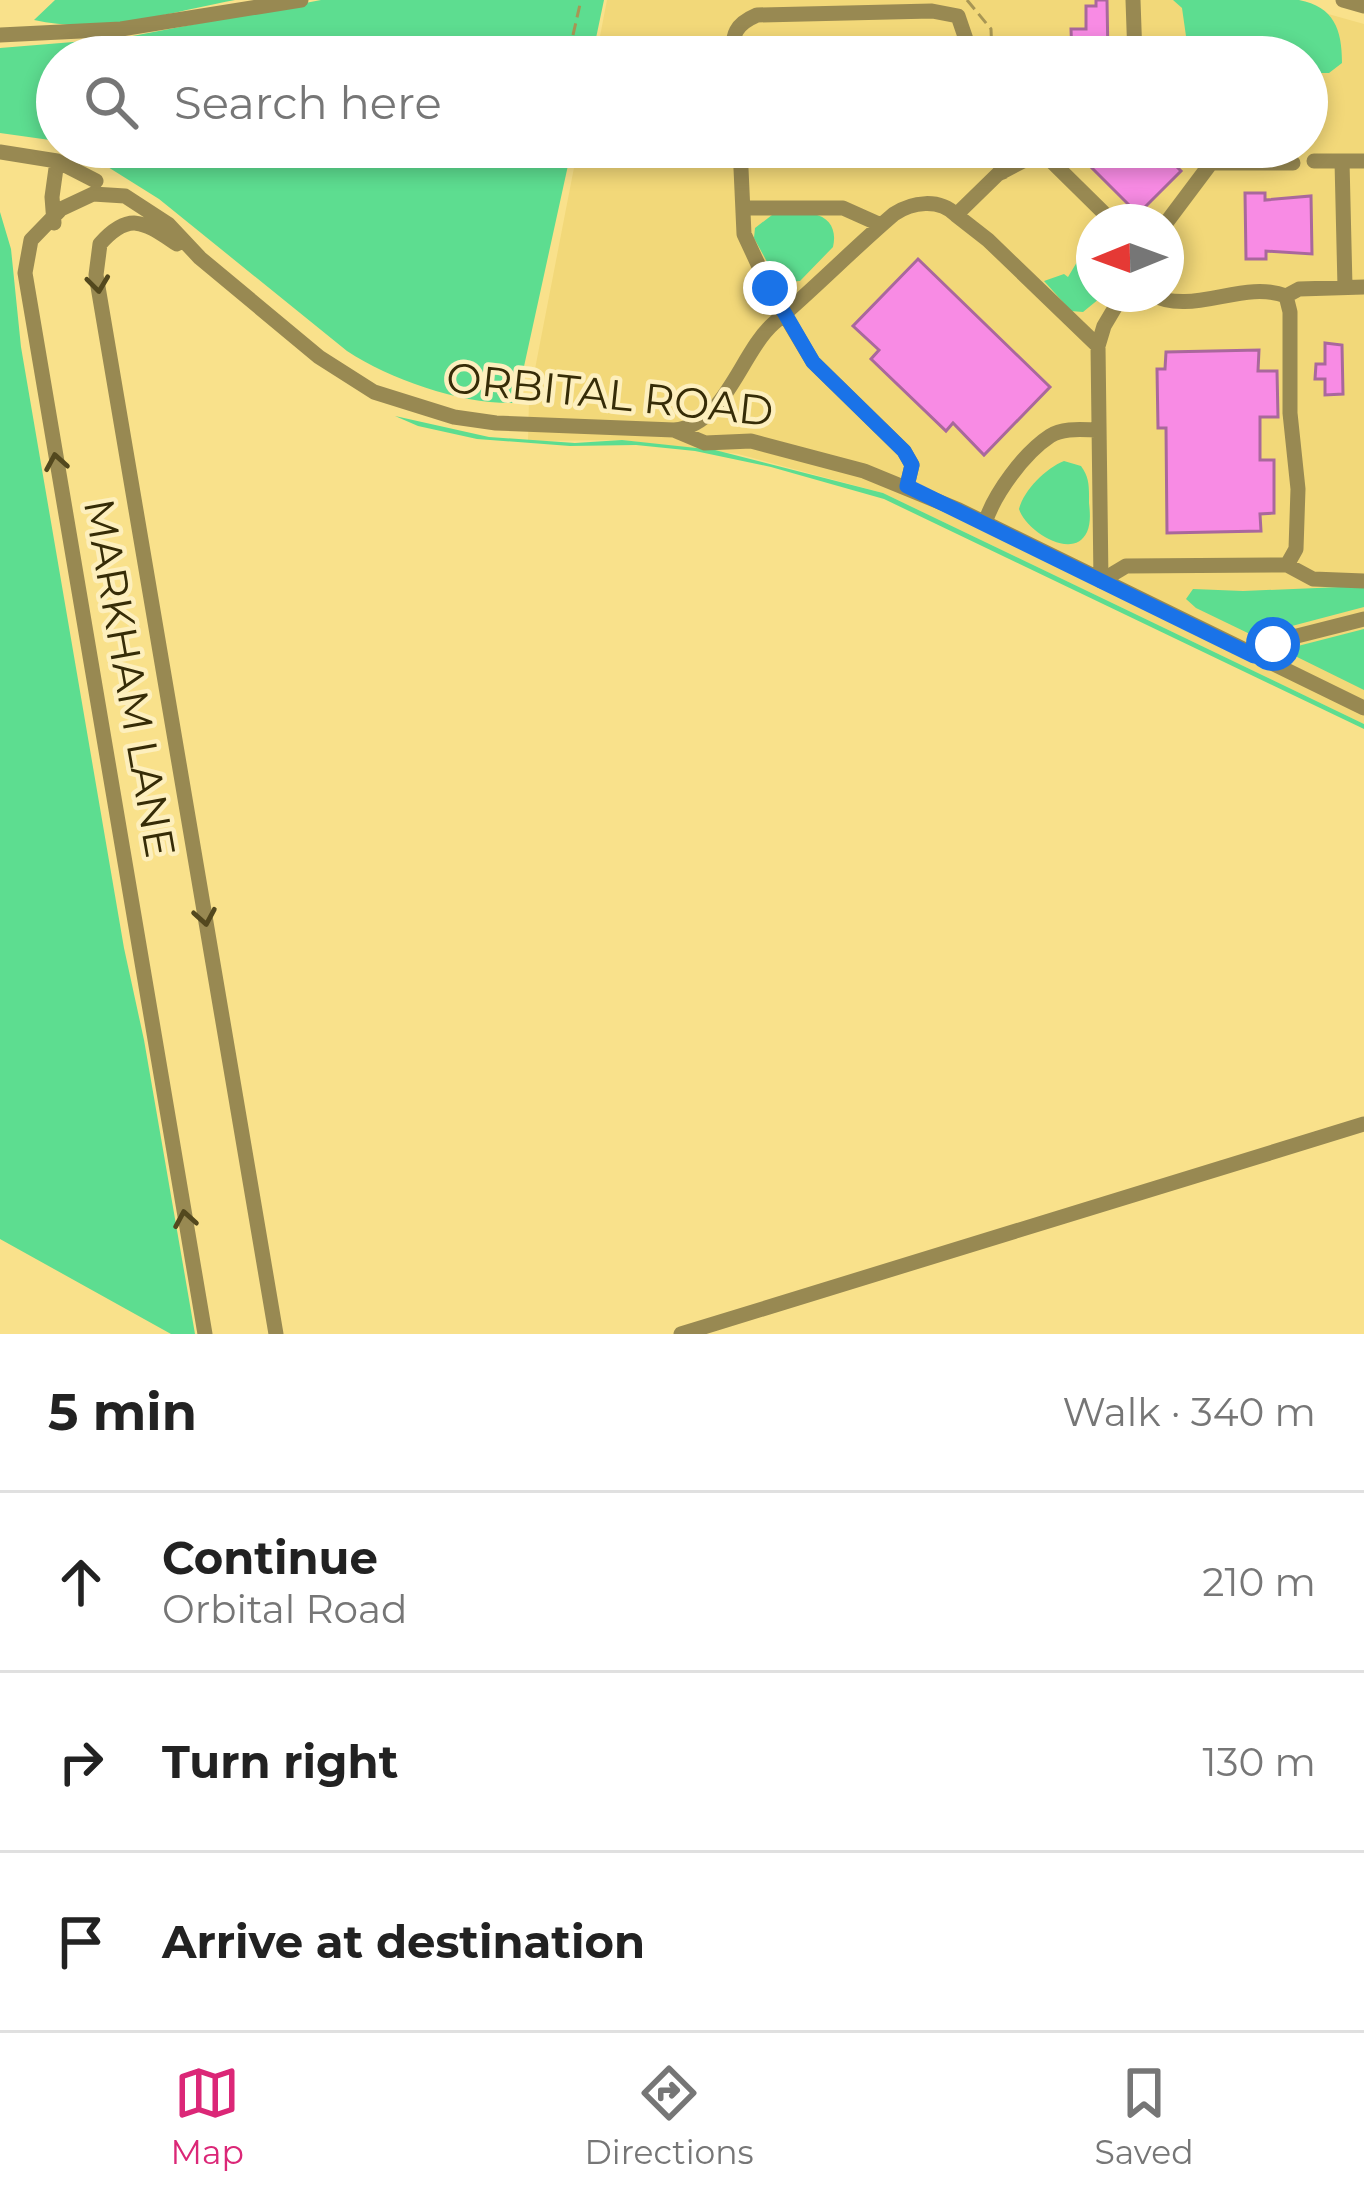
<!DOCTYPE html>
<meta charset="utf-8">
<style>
body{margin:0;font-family:Montserrat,sans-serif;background:#f6f6f6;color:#222}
.compass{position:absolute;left:1076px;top:204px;width:108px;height:108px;border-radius:50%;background:#fff;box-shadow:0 6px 18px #0003;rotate:269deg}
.stop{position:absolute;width:36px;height:36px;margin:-27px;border:9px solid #1a73e8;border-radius:50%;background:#fff}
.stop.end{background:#1a73e8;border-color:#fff;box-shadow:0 3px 12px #0008}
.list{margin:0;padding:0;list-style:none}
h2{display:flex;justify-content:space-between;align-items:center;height:156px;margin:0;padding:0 48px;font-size:51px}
h2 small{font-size:39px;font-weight:400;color:#767676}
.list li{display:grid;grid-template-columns:78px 1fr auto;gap:36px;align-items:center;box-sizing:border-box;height:180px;padding:0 48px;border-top:3px solid #e0e0e0}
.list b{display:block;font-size:45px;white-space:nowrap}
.list p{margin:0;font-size:39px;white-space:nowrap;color:#767676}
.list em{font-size:39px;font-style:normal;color:#767676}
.icon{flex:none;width:66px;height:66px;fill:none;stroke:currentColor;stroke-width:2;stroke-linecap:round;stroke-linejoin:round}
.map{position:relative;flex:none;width:1364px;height:1334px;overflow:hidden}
.search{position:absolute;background:#fff;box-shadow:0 6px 18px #0003;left:36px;right:36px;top:36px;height:132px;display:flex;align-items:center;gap:30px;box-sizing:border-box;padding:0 42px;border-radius:66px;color:#767676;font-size:45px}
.sheet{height:696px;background:#fff}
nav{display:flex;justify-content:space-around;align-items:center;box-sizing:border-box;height:168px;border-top:3px solid #e0e0e0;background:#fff;font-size:33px;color:#767676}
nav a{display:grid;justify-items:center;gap:6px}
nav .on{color:#db2777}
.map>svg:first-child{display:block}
.built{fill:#f2d879;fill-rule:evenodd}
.green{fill:#5ddd90}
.building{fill:#f88be4;stroke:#a9689c;stroke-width:3}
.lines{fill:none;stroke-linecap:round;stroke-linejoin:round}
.path{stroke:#a89654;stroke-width:3;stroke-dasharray:12 6;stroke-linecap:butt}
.minor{stroke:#988952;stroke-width:15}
.oneway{stroke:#53481e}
.route{stroke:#1a73e8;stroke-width:15}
.labels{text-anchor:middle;stroke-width:9;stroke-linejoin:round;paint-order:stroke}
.street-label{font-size:42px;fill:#362c07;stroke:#fdefbd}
</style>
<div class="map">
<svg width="1364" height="1334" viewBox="0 0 1364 1334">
<rect width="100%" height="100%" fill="#f9e18b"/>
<path class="built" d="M607,0h671l86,24v700l-481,-231 -145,-39 -116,-14 -94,1 1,-41 49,-253h729v-90h-711zM1094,222h72v72h-72z"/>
<path class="green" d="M55,0h180c-64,12 -135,35 -201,20z
M321,0h283l-12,57h-535v84l-57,-8v-85l122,-10z
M1173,0h126c35,7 43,29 43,63l-13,10h-22v-16h-118l-7,-49z
M76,147h496l-56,256c-52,2 -125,-23 -169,-52l-188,-152z
M0,212l11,37 10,98 103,601 20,92 51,294h-24l-171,-95z
M813,214c17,3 24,16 20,33l-33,34 -22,1 -24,-44 1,-10 17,-13z
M1077,262h11l6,5v27h11l-22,18 -12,-1 -27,-30 20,-7 4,3z
M395,416l94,21 86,6 47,-3 93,10 168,43 481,231v5l-480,-230 -113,-32 -76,-16 -59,-6 -66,1 -93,-7 -59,-13z
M1064,461l17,5c9,12 8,22 8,37 1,9 2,20 -2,29 -14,30 -62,-2 -68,-23 5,-19 27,-41 45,-48z
M1364,586v21l-110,29 -58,-28 -10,-9 7,-10 50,2z
M1364,629v61l-73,-36 3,-7z"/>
<path class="building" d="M1096,0h11l1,57h-36l-1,-28h15v-23h10z
M1099,147h58l24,24 -43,43 -53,-53z
M1245,193h20v7l46,-4 1,58 -46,-3v8h-20z
M918,259l132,128 -66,68 -31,-32 -7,8 -75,-72 8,-9 -26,-24z
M1325,343l17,2 1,49 -18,1v-16h-10l1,-15h9z
M1259,350l-1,21h19l1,46h-18v43h14v53l-14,1 1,17 -94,2 -1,-105h-8l-1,-59h8l1,-17z"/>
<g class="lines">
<path class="path" d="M967,0l24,29 1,26
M573,35l8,-35"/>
<path class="minor" d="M1133,0l2,57
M1343,0l21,6
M0,35l121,-6 180,-29
M734,57c-3,-23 2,-33 23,-42l175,-4 26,5 14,41
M740,147l4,87 25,54 44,74 91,89 8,14 -5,21
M997,147l6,25
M1190,147l21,16h82
M0,152l57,9 39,20
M1043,153l70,69
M1314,161h50
M1342,161l3,126
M743,208h100l38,17
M956,215l32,25 110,106
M54,223l-2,-26 5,-36
M1166,223l45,-60
M177,244c-32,-21 -47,-34 -77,0l-4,31 180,1059
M1150,294c43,23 92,-15 136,2l4,16v101l8,76 -2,60 -9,16
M1286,296l13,-7 65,-2
M674,430c52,-5 66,-77 100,-107 41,-35 79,-74 120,-109 18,-12 45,-16 62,1l42,-41 52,-27
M985,523c9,-29 39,-70 65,-87 14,-9 34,-6 49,-6
M1101,581l-3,-235 6,-20 19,-32
M1101,581l25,-15 161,-1 26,14 51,2
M1254,655l35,-17 75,-19
M205,1334l-180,-1061 6,-33 30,-31 32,-15 32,2 43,28 32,34 119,99 55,35 80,25 42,6 178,7 31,13 46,-2 113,30 95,39 405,198
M681,1334l683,-210"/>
</g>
<defs><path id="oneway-chevron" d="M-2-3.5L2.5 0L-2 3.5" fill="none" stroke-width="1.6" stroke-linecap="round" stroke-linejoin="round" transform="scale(3)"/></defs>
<g class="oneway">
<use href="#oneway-chevron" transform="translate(98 284) rotate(83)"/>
<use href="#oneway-chevron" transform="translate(56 462) rotate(-100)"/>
<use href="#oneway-chevron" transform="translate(205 917) rotate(80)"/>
<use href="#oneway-chevron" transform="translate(185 1219) rotate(-100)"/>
</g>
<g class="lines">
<path class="route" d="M770,288l43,74 91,89 8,14 -5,21 347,170 19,-12"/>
</g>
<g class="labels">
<g class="street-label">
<text transform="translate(610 394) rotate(6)" y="15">ORBITAL ROAD</text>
<text transform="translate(130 678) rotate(80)" y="15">MARKHAM LANE</text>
</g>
</g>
</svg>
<svg class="compass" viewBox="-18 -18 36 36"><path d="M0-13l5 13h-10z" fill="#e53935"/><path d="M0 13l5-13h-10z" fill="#767676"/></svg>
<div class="stop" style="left:1273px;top:644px"></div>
<div class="stop end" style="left:770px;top:288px"></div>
<div class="search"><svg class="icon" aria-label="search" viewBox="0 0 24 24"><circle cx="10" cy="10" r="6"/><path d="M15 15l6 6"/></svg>Search here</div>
</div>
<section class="sheet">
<h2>5 min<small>Walk · 340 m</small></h2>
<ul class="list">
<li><svg class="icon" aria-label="ahead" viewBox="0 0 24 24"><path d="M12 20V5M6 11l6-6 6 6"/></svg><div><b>Continue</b><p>Orbital Road</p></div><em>210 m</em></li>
<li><svg class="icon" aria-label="right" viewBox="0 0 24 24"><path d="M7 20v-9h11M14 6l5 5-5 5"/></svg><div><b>Turn right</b></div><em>130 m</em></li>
<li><svg class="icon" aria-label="arrive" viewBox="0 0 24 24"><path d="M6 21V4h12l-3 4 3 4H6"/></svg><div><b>Arrive at destination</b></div></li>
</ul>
</section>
<nav>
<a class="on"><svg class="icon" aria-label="map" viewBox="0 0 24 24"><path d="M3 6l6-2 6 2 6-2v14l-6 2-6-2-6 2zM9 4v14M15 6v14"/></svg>Map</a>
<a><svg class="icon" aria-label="directions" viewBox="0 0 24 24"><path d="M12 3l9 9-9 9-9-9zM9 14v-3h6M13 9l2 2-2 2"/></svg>Directions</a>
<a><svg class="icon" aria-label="saved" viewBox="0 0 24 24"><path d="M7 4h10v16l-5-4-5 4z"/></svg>Saved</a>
</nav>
